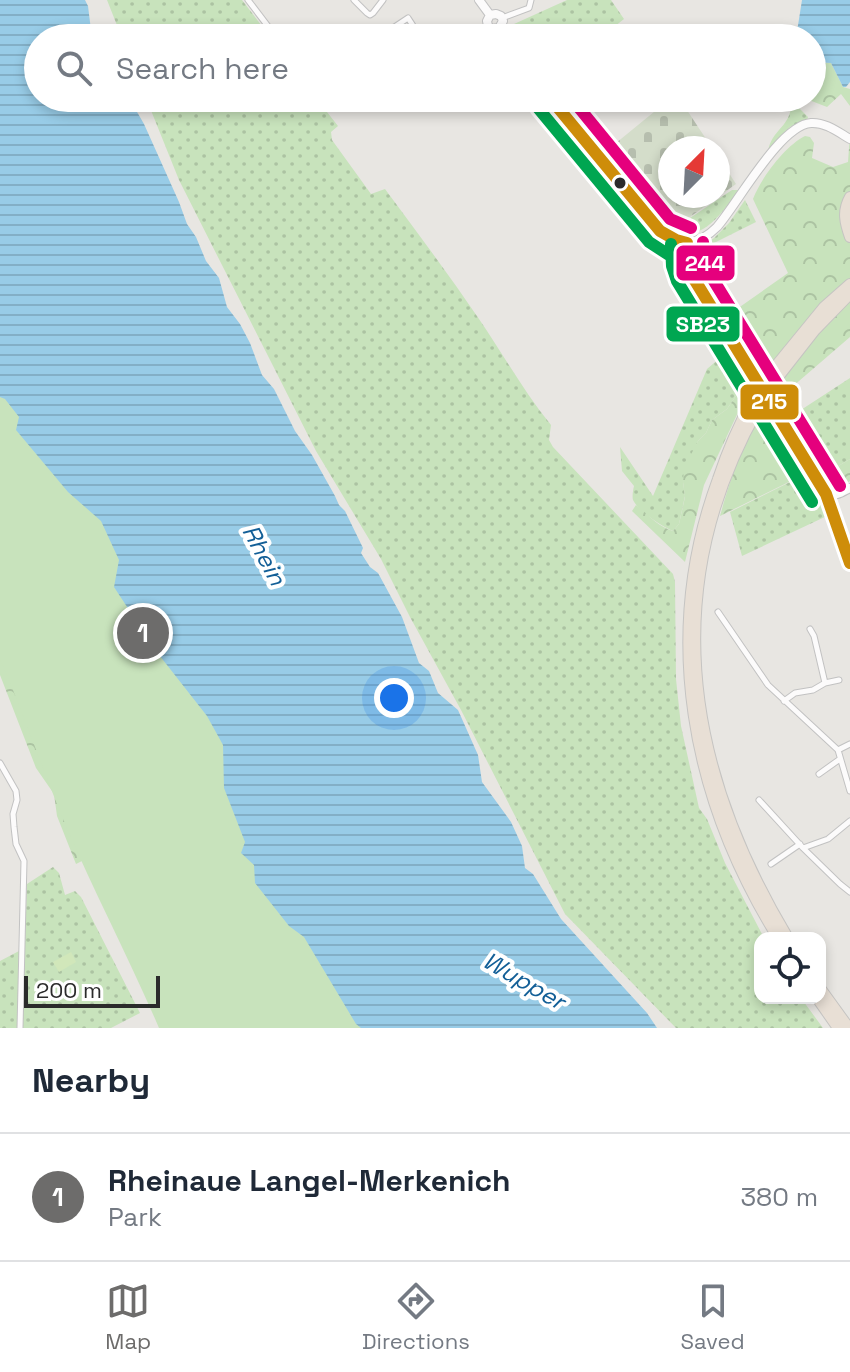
<!DOCTYPE html>
<style>
body{margin:0;font-family:"Space Grotesk",sans-serif;background:#f2f2f3;color:#1f2937}
.controls{position:absolute;right:24px;bottom:24px;display:grid;overflow:hidden;border-radius:16px;box-shadow:0 4px 12px #0003}
.controls button{width:72px;height:72px;display:grid;place-items:center;padding:0;border:0;border-bottom:2px solid #e0e1e3;background:#fff;color:#1f2937;font:40px sans-serif}
.compass{position:absolute;left:658px;top:136px;width:72px;height:72px;border-radius:50%;background:#fff;box-shadow:0 4px 12px #0003;rotate:24deg}
.scale{position:absolute;left:24px;bottom:20px;width:136px;box-sizing:border-box;padding-left:8px;border:4px solid #2b2b2b;border-top:0;font-size:22px;line-height:28px;white-space:nowrap;color:#2b2b2b;-webkit-text-stroke:6px #fff;paint-order:stroke}
.you{position:absolute;left:394px;top:698px;width:28px;height:28px;margin:-20px;border:6px solid #fff;border-radius:50%;background:#1a73e8;box-shadow:0 0 0 12px #1a73e833}
.badge{display:grid;place-items:center;width:52px;height:52px;border-radius:50%;background:#6d6c6b;color:#fff;font-size:26px;font-weight:700}
.pin{position:absolute;translate:-50% -50%;border:4px solid #fff;box-shadow:0 2px 8px #0006}
.list{margin:0;padding:0;list-style:none}
h2{display:flex;justify-content:space-between;align-items:center;height:104px;margin:0;padding:0 32px;font-size:34px}
h2 small{font-size:26px;font-weight:400;color:#747a83}
.list li{display:grid;grid-template-columns:52px 1fr auto;gap:24px;align-items:center;box-sizing:border-box;height:128px;padding:0 32px;border-top:2px solid #e0e1e3}
.list b{display:block;font-size:30px;white-space:nowrap}
.list p{margin:0;font-size:26px;white-space:nowrap;color:#747a83}
.list em{font-size:26px;font-style:normal;color:#747a83}
.icon{flex:none;width:44px;height:44px;fill:none;stroke:currentColor;stroke-width:2;stroke-linecap:round;stroke-linejoin:round}
.map{position:relative;flex:none;width:850px;height:1028px;overflow:hidden}
.search{position:absolute;background:#fff;box-shadow:0 4px 12px #0003;left:24px;right:24px;top:24px;height:88px;display:flex;align-items:center;gap:20px;box-sizing:border-box;padding:0 28px;border-radius:44px;color:#747a83;font-size:30px}
.sheet{height:232px;background:#fff}
nav{display:flex;justify-content:space-around;align-items:center;box-sizing:border-box;height:112px;border-top:2px solid #e0e1e3;background:#fff;font-size:22px;color:#747a83}
nav a{display:grid;justify-items:center;gap:4px}
nav .on{color:#6d6c6b}
.map>svg:first-child{display:block}
.grass{fill:url(#grass-dots)}
.forest{fill:url(#forest-crowns)}
.cemetery{fill:url(#cemetery-stones)}
.park{fill:#c8e3bc}
.pitch{fill:#d1e7ba}
.water{fill:url(#water-rules)}
.lines{fill:none;stroke-linecap:round;stroke-linejoin:round}
.street-casing{stroke:#c2c2c2;stroke-width:7}
.secondary-casing{stroke:#c2c2c2;stroke-width:10}
.highway-casing{stroke:#c5c4c2;stroke-width:12}
.street{stroke:#fcfbfb;stroke-width:5}
.secondary{stroke:#fcfbfb;stroke-width:8}
.highway{stroke:#e8dfd5;stroke-width:10}
.highway-bridge-casing{stroke:#c5c4c2;stroke-width:12;stroke-linecap:butt}
.highway-bridge{stroke:#e8dfd5;stroke-width:10}
.bus-1-casing{stroke:#fff;stroke-width:18}
.bus-2-casing{stroke:#fff;stroke-width:18}
.bus-3-casing{stroke:#fff;stroke-width:18}
.bus-1{stroke:#ce8d09;stroke-width:12}
.bus-2{stroke:#00a651;stroke-width:12}
.bus-3{stroke:#e5007d;stroke-width:12}
.bus-dot{fill:#2b2b2b;stroke:#fff;stroke-width:3}
.labels{text-anchor:middle;stroke-width:8;stroke-linejoin:round;paint-order:stroke}
.water-label{font-size:24px;font-style:italic;fill:#135f97;stroke:#fff}
.line-badge{stroke:#fff;stroke-width:3}
.badge-label{font-size:22px;text-anchor:middle;font-weight:bold;fill:#fff}
</style>
<div class="map">
<svg width="850" height="1028" viewBox="0 0 850 1028">
<defs>
<pattern id="grass-dots" width="8" height="8" patternUnits="userSpaceOnUse" patternTransform="scale(2)"><rect width="8" height="8" fill="#c8e3bc"/><path d="M2 2h.1M6 6h.1" fill="none" stroke="#acc3a2" stroke-width="1.8" stroke-linecap="round"/></pattern>
<pattern id="forest-crowns" width="20" height="18" patternUnits="userSpaceOnUse" patternTransform="scale(2)"><rect width="20" height="18" fill="#c8e3bc"/><path d="M2 6a3 3 0 1 1 6 0M12 15a3 3 0 1 1 6 0" fill="none" stroke="#acc3a2"/></pattern>
<pattern id="cemetery-stones" width="16" height="16" patternUnits="userSpaceOnUse" patternTransform="scale(2)"><rect width="16" height="16" fill="#d4ddca"/><path d="M2 7V4a2 2 0 0 1 4 0v3zM10 15v-3a2 2 0 0 1 4 0v3z" fill="#b6beae"/></pattern>
<pattern id="water-rules" width="6" height="5" patternUnits="userSpaceOnUse" patternTransform="scale(2)"><rect width="6" height="5" fill="#98cce7"/><path d="M0 2.5h6" fill="none" stroke="#83afc6"/></pattern>
</defs>
<rect width="100%" height="100%" fill="#e8e6e2"/>
<path class="grass" d="M107,0h135l29,38h-149z
M567,0h44l13,19 -24,19 -87,-1 1,-13z
M146,98h170l22,28 -7,6 1,8 39,54 14,-5c32,43 64,86 94,130 24,35 45,73 72,106l-2,15 4,7 120,127 2,8 1,97 5,47 18,82 8,11 18,44 39,75h-4v60h41l22,30h-147l-111,-114 -104,-204 -51,-93 -29,-58 -65,-108 -137,-271z
M791,98h3l3,8 11,11 -1,3 -17,7 -22,25c3,-24 26,-25 23,-54z
M732,190h8c-21,25 -35,52 -71,42z
M745,200l11,22 -64,32 22,-16 15,-15z
M727,352l19,29 -19,28 -15,11 -6,13 -8,8 -15,41 2,14 -6,28 -6,7c-10,-4 -35,-20 -40,-31 -1,-3 0,-10 1,-14l-12,-15 -2,-24 33,49 54,-127z
M850,378v81l-28,17 -35,-57z
M804,475l25,40 -87,41 -12,-44z
M53,867l6,6 6,22 10,-4 6,6 59,116 -29,15h-89l5,-144z
M19,951l-1,77h-18v-67z"/>
<path class="forest" d="M812,62l19,1 12,24 7,2v17l-9,-12 -14,13 -18,-7 -1,-2h4z
M850,134v203l-73,63 -53,-82 64,-45 -35,-74c8,-21 32,-53 52,-63l5,1 4,6 -2,15 21,9 15,-5z
M746,381l3,8 -45,96 -19,77 -53,-51 4,-6c12,9 22,22 37,26l6,-7 6,-27 -2,-15 1,-14 14,-27 8,-8 6,-13 15,-11z
M765,414l34,63 -79,39c9,-31 22,-78 45,-102z
M850,459v22l-10,6 -9,2 -9,-13z
M0,644l98,209 -22,11 -19,-48 -3,-22 -18,-26 -36,-93z"/>
<path class="cemetery" d="M671,98h8l33,50h-42v48h48v-40l18,28 -67,48 -46,-53 8,-10 -15,-26z"/>
<path class="park" d="M0,258l499,770h-340c-29,-68 -64,-134 -93,-202 -23,-55 -42,-112 -66,-167z"/>
<path class="pitch" d="M71,952l5,10 -17,10 -6,-10z"/>
<path class="water" d="M0,0h85l3,6 4,32h-54v60h91l15,26 35,78 8,22 9,13 10,24 13,17 8,29 13,17 10,19 12,32 12,14 21,42 17,24 23,41 4,9 6,6 18,37 -2,5 9,14 8,6 24,44 17,46 10,8 9,22 20,17 20,45 4,27 29,40 11,24 3,22 8,6 28,45 86,94 10,15h-296l-5,-4 -52,-87 -15,-11 -34,-43 -1,-18 -13,-12 4,-11 -21,-54 -1,-43 -16,-29 -51,-65 -42,-64 5,-27 -18,-39 -33,-29 -52,-62 3,-13 -14,-18 -5,-2z
M802,0h48v82l-4,5h-3l-12,-24 -19,-1v-24h-16z"/>
<g class="lines">
<defs>
<path id="street" d="M248,0l29,38
M354,0l13,13 3,2 3,-2 10,-13
M502,18l27,-10 2,-8
M355,33l3,5
M379,38l11,-8
M397,38l-7,-8 18,-12 13,20
M471,38l17,-12
M351,98l6,10
M826,495l15,39 9,29
M718,612l50,73 70,65 12,-6
M810,629l4,7 11,47
M784,701l11,-8 18,-3 12,-7 14,-3
M838,750l12,41
M0,763l16,28 1,9 -4,14 1,13 2,17 8,17 -4,167
M819,774l21,-15
M759,800l44,48 37,36 10,8
M803,848l25,-9 22,-18
M771,864l29,-20"/>
<path id="secondary" d="M479,0l11,15
M490,15l6,-1 5,2 2,5 -4,7
M490,15l-3,6 1,5 4,3 7,-1
M550,98l110,133c23,13 37,16 57,-4 21,-24 63,-102 94,-104 14,-1 27,9 39,16
M687,243l1,20 3,11 135,220c10,3 16,-2 24,-6"/>
<path id="highway" d="M850,197c-8,14 -5,26 0,40
M770,373l54,-66 26,-23
M775,381l40,-51 35,-36
M752,401c-14,25 -25,51 -34,78 -58,156 -27,319 60,459
M758,409c-101,179 -72,359 30,529
M820,988l29,40
M817,998l21,30"/>
</defs>
<use href="#street" class="street-casing"/>
<use href="#secondary" class="secondary-casing"/>
<use href="#highway" class="highway-casing"/>
<use href="#street" class="street"/>
<use href="#secondary" class="secondary"/>
<use href="#highway" class="highway"/>
<defs>
<path id="highway-bridge" d="M752,401l18,-28
M758,409l17,-28"/>
</defs>
<use href="#highway-bridge" class="highway-bridge-casing"/>
<use href="#highway-bridge" class="highway-bridge"/>
<defs>
<path id="bus-1" d="M550,98l110,133 16,9 11,3
M687,243l1,20 3,11 135,220 24,69"/>
<path id="bus-2" d="M538,108l111,134 20,13 14,3
M671,244l1,22 5,15 135,221"/>
<path id="bus-3" d="M571,98l99,121 21,9
M703,242l3,26 134,218"/>
</defs>
<use href="#bus-1" class="bus-1-casing"/>
<use href="#bus-2" class="bus-2-casing"/>
<use href="#bus-3" class="bus-3-casing"/>
<use href="#bus-1" class="bus-1"/>
<use href="#bus-2" class="bus-2"/>
<use href="#bus-3" class="bus-3"/>
</g>
<circle class="bus-dot" cx="620" cy="183" r="7"/>
<g class="labels">
<g class="water-label">
<text transform="translate(264 555) rotate(62)" y="8">Rhein</text>
<text transform="translate(524 981) rotate(30)" y="8">Wupper</text>
</g>
</g>
<g class="line-badge">
<rect x="675" y="244" width="61" height="38" rx="8" fill="#e5007d"/>
<rect x="665" y="305" width="76" height="38" rx="8" fill="#00a651"/>
<rect x="739" y="383" width="61" height="38" rx="8" fill="#ce8d09"/>
</g>
<g class="badge-label">
<text x="705" y="271">244</text>
<text x="703" y="332">SB23</text>
<text x="769" y="409">215</text>
</g>
</svg>
<div class="controls">
<button><svg class="icon" aria-label="locate" viewBox="0 0 24 24"><circle cx="12" cy="12" r="6"/><path d="M12 2v4M12 18v4M2 12h4M18 12h4"/></svg></button>
</div>
<svg class="compass" viewBox="-18 -18 36 36"><path d="M0-13l5 13h-10z" fill="#e53935"/><path d="M0 13l5-13h-10z" fill="#747a83"/></svg>
<div class="scale">200 m</div>
<div class="you"></div>
<div class="pin badge" style="left:143px;top:633px">1</div>
<div class="search"><svg class="icon" aria-label="search" viewBox="0 0 24 24"><circle cx="10" cy="10" r="6"/><path d="M15 15l6 6"/></svg>Search here</div>
</div>
<section class="sheet">
<h2>Nearby<small></small></h2>
<ul class="list">
<li><span class="badge">1</span><div><b>Rheinaue Langel-Merkenich</b><p>Park</p></div><em>380 m</em></li>
</ul>
</section>
<nav>
<a class="on"><svg class="icon" aria-label="map" viewBox="0 0 24 24"><path d="M3 6l6-2 6 2 6-2v14l-6 2-6-2-6 2zM9 4v14M15 6v14"/></svg>Map</a>
<a><svg class="icon" aria-label="directions" viewBox="0 0 24 24"><path d="M12 3l9 9-9 9-9-9zM9 14v-3h6M13 9l2 2-2 2"/></svg>Directions</a>
<a><svg class="icon" aria-label="saved" viewBox="0 0 24 24"><path d="M7 4h10v16l-5-4-5 4z"/></svg>Saved</a>
</nav>
